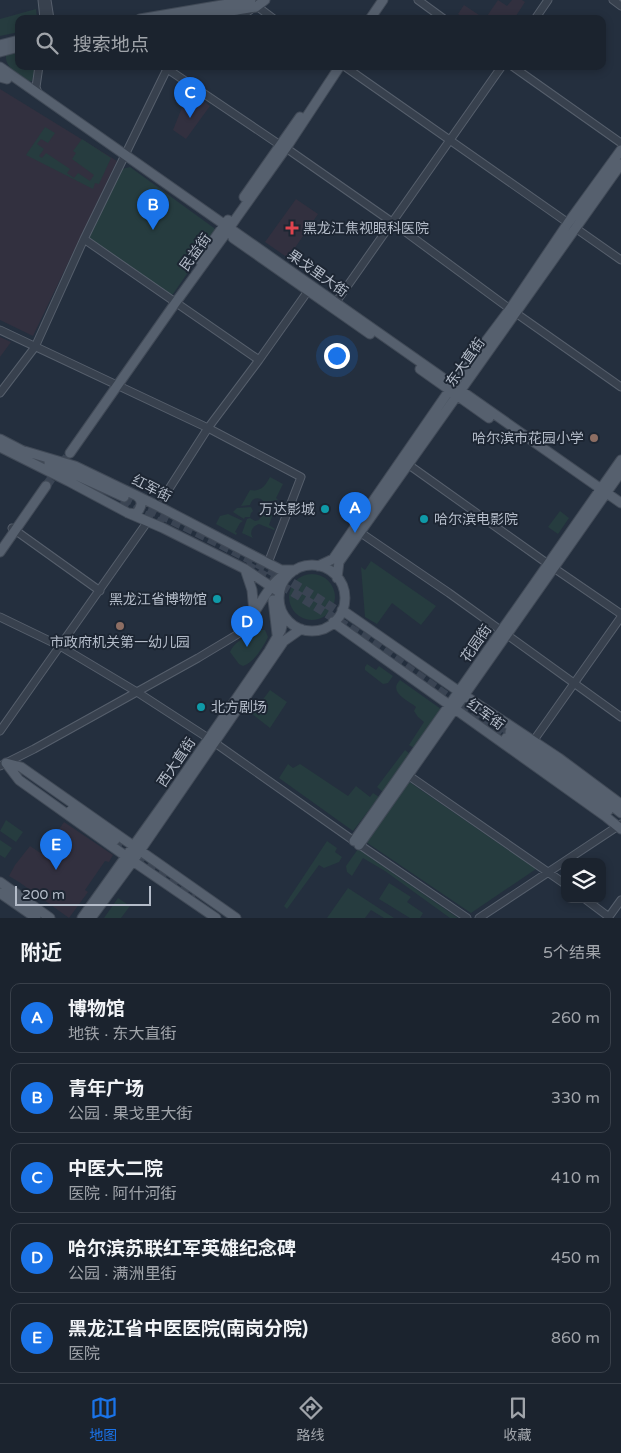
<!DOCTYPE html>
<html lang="zh">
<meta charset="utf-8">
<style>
body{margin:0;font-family:"Varela Round","Noto Sans SC",sans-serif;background:#282f3a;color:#f1f3f6}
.controls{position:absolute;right:15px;bottom:15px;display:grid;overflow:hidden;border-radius:10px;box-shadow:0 2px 8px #0003}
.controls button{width:45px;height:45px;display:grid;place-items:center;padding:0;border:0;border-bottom:1px solid #39404a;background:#1b232e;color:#f1f3f6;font:25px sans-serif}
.scale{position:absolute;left:15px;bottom:12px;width:136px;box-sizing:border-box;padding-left:5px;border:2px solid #b4bcc9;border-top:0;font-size:14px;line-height:18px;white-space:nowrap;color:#b4bcc9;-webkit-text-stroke:4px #1d2633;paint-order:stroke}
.you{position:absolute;left:336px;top:355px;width:18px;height:18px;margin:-12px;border:4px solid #fff;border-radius:50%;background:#1a73e8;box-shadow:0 0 0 8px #1a73e833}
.badge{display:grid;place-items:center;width:32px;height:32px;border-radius:50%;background:#1a73e8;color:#fff;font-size:16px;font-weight:700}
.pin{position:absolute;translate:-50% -41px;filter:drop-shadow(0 1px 2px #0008)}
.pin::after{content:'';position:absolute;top:26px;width:18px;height:15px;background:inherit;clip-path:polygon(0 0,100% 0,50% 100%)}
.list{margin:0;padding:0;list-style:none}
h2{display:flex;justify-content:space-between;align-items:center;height:65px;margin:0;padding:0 20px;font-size:21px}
h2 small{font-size:16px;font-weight:400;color:#a0a4aa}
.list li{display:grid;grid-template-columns:32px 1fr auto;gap:15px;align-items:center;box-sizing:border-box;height:70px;margin:0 10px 10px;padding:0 10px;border:1px solid #39404a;border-radius:10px}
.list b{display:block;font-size:19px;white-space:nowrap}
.list p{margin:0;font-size:16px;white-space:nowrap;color:#a0a4aa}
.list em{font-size:16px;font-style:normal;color:#a0a4aa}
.icon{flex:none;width:28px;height:28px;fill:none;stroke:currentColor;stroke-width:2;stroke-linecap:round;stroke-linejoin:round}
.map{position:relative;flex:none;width:621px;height:918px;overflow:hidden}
.search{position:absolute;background:#1b232e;box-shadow:0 2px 8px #0003;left:15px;right:15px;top:15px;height:55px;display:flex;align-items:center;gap:12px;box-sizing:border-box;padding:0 18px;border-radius:10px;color:#a0a4aa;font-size:19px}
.sheet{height:465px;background:#1b232e}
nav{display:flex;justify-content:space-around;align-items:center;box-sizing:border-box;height:70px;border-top:1px solid #39404a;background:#1b232e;font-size:14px;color:#a0a4aa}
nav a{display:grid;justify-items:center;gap:2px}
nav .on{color:#1a73e8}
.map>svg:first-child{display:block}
.medical{fill:#32303f}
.green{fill:#263c3f}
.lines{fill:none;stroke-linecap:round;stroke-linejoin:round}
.major-tunnel{stroke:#3a4453;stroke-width:9;stroke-dasharray:9 4.5;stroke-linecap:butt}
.minor-casing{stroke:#565f6c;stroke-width:9}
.major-casing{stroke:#414a57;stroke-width:11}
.minor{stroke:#38414e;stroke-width:7}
.major{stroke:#56606e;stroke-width:9}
.health-dot{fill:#e0444e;stroke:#1d2633;stroke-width:2}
.education-dot{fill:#8d6e63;stroke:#1d2633;stroke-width:2}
.culture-dot{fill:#0f9aa8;stroke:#1d2633;stroke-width:2}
.labels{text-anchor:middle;stroke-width:4;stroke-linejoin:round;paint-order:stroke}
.poi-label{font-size:14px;fill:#b4bcc9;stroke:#1d2633;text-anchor:start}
.street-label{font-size:14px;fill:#b4bcc9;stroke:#1d2633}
</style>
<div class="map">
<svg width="621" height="918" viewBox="0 0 621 918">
<rect width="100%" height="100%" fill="#242f3e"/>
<path class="medical" d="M498,0l9,6 5,-6h10l3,2 -11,17h-29z
M464,5l21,14h-21l-6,-5z
M0,89l117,72 -84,175 -33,-16z
M189,90l21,16 -24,33 -13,-9z
M296,199l22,15 -30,44 -23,-16z
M0,337l11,5 -11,15z
M64,822l49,33 -4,7 -4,-1 -20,29 3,2 -19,26 -50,-36 -10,-6 6,-11 15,-19 12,8z"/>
<path class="green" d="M36,9l1,10h-18v13l-19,4v-17z
M19,50v16h16l-3,15h-3c-10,-7 -24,-12 -23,-26l4,-3z
M45,127l10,6 -7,10 -7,-4 -4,5 7,5 -5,7 3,2 4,-5 24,16 -3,4 7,5 4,-5 12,8 4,-6 -22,-16 4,-6 -3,-2 9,-12 29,19 -12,26 -4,-1 -2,6 -67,-34z
M130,167l84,61 2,4 -43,62 -5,1 -80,-58 34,-68z
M270,477l13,7 -7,14 2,2 -14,2 -3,-3c-6,-2 -9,0 -11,6l-9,1 9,-16c2,0 5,1 7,0 7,-1 10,-8 13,-13z
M251,507l2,4 -2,2 -1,4h-5l-1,2 -11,-7 4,-4z
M263,509l10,5 -4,11 6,4 -1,1 -15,-6c-7,2 -10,9 -6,14l-11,-5 5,-14 3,-1 5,3 4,-1 2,-4 -2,-5z
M560,511l9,7 -11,16 -10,-7z
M228,514l15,7 -3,2 -5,9 2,1 -1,2 -20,-11 4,-8z
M371,561l65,45 -15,19 -29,-22 -15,21 -12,-7 -4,-50 4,3z
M289 597a23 23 0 1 1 46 0a23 23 0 1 1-46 0Z
M261,630h4l3,7c-5,10 -14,26 -25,29l-4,-2 -9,-12c4,-11 20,-18 31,-22z
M367,664l9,6 3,-4 14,10 -5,7 -5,1 -18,-14v-3z
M400,680l41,29 -27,39 -5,-3 15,-23 -6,-5 -4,-6 2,-4c-9,-7 -28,-15 -16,-27z
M270,690l17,12 -17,26 -18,-14z
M405,750l5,4 -27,38 -6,-5z
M288,764l5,4 7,-4 48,32 8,-10 14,11 3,-4 6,4 -26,34 -74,-53z
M408,781l128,88 -65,44 -105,-71z
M6,820l17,12 -7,10 -16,-11z
M0,840l12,8 -7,10 -5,-3z
M327,841l10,7 -2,4 7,5 -3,5 -15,6 -5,-3 -32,44 -3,-3z
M358,849l100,69h-8l-65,-47 -22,-13 -11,18 -5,-4 -1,-6z
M389,883l22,14 -4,5 16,11 -3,5h-10l-31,-19z
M348,888l46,30h-10l-13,-8 -6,8h-38z
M118,898l12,8 -9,12h-17z"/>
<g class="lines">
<path class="major-tunnel" d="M46,486l24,-33
M124,497c75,37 153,72 222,120
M120,503l43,21
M246,565l50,29 71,45 139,99
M470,704l40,28
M115,840l79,58"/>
<defs>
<path id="minor" d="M42,0l2,19
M47,0l3,19
M418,0l26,19
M613,0l8,6
M254,4l20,15
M238,19l16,-12
M535,19l13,-19
M163,66l117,79 6,3 106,74 118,87 111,78
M344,66l277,194
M512,66l109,77
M38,93l-2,-6 3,-21
M84,239l175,121
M334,305l168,-239
M0,330l208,98 93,49 -33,86
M0,393l35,-46 49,-108 83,-170 4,-3
M409,465l139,99 73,50
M158,506l50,-78 51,-68 49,-69
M12,528l88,63
M361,533l88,60 172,124
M0,617l60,29 77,46 71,46 146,103 113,77
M0,731l148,-210
M534,740l87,-123
M0,766l34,-17 164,-91 40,-24 16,-21
M405,773l160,111
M585,899l24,18
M479,918l142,-94
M608,918l13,-18"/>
<path id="major" d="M140,19l111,-19
M181,19l75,-12 9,-7
M370,19l13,-19
M0,45l19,-5
M0,52l19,-5
M0,67l621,436
M0,77l7,2
M244,197l56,-80
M233,238l137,96
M199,260l29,-40
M420,369l69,49
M0,439l25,13
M0,447l24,12
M21,450l54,16 83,40 123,64h14
M70,453l106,-151 50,-69 11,-16 49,-69 54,-82
M20,457l48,24 60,32 35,15 82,41 34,23
M49,463l75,34
M128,513l8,1c5,-6 8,-13 1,-18
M0,552l46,-66
M279 598a33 33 0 1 1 66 0a33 33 0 1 1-66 0Z
M318,566l15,-7 120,-174 57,-76 58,-86 53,-73
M245,569l7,21 2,22
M337,578l2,-16 282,-398
M273,600l4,34
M342,610l122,85 95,63 62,46
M254,613c9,-14 17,-30 31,-39
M333,622l272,194 16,13
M510,732l96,69 15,12
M506,738l102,73
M6,763l15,4 215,151
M6,763l13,17 108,77 89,61
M71,810l44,30
M354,841l267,-381
M359,845l262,-373
M0,882l50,36
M0,893l36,25
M82,918l90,-126 97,-141 12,-21 3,-14
M91,918l42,-57 151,-220 17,-12"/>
</defs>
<use href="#minor" class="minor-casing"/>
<use href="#major" class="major-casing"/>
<use href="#minor" class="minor"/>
<use href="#major" class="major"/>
</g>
<path class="health-dot" d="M289.5 220.5h5v5h5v5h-5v5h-5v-5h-5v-5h5z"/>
<g class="education-dot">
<circle cx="594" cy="438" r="5"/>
<circle cx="120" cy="626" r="5"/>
</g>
<g class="culture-dot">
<circle cx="325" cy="509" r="5"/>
<circle cx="424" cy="519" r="5"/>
<circle cx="217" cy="599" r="5"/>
<circle cx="201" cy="707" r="5"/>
</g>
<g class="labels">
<g class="poi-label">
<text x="303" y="233">黑龙江焦视眼科医院</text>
<text x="584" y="443" text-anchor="end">哈尔滨市花园小学</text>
<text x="315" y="514" text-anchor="end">万达影城</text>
<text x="434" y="524">哈尔滨电影院</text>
<text x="207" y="604" text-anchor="end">黑龙江省博物馆</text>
<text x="120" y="647" text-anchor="middle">市政府机关第一幼儿园</text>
<text x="211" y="712">北方剧场</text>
</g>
<g class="street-label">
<text transform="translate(195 252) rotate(-54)" y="5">民益街</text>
<text transform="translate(318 273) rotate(35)" y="5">果戈里大街</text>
<text transform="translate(465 362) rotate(-55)" y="5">东大直街</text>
<text transform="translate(152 488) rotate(27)" y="5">红军街</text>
<text transform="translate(476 643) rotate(-55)" y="5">花园街</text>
<text transform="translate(486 714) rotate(36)" y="5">红军街</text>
<text transform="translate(176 762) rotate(-56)" y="5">西大直街</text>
</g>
</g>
</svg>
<div class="controls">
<button><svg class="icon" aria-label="layers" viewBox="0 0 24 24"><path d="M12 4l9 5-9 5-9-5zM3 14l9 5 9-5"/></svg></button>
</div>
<div class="scale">200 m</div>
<div class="you"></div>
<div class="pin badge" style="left:355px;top:533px">A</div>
<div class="pin badge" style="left:153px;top:230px">B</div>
<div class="pin badge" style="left:190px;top:118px">C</div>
<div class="pin badge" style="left:247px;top:647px">D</div>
<div class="pin badge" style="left:56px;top:870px">E</div>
<div class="search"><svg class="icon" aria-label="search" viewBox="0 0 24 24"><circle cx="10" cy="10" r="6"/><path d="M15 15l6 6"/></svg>搜索地点</div>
</div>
<section class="sheet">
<h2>附近<small>5个结果</small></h2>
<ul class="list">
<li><span class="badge">A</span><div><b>博物馆</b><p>地铁 · 东大直街</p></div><em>260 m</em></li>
<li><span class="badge">B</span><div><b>青年广场</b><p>公园 · 果戈里大街</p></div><em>330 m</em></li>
<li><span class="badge">C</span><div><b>中医大二院</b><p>医院 · 阿什河街</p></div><em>410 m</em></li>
<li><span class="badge">D</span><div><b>哈尔滨苏联红军英雄纪念碑</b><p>公园 · 满洲里街</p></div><em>450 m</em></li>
<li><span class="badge">E</span><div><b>黑龙江省中医医院(南岗分院)</b><p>医院</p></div><em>860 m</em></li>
</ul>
</section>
<nav>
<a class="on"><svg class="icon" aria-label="map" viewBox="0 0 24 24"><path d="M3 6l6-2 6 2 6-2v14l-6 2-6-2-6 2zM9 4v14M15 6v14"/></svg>地图</a>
<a><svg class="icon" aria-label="directions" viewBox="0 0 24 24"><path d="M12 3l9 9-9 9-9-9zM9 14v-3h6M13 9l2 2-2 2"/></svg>路线</a>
<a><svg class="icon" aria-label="saved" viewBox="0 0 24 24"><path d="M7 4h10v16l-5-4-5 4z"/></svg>收藏</a>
</nav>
